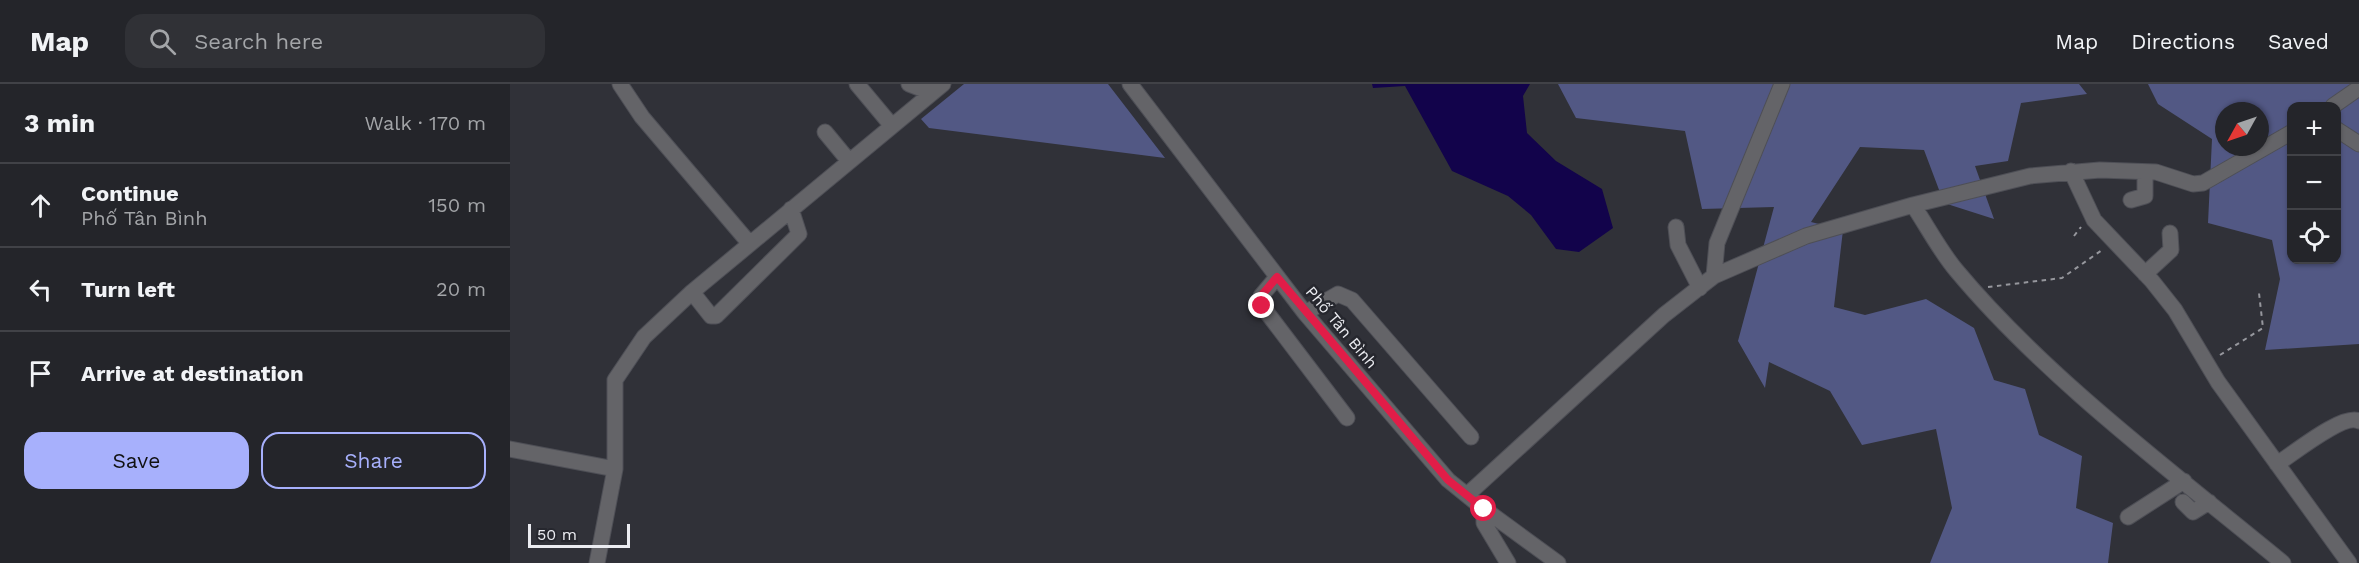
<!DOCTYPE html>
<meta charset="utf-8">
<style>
body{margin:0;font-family:"Work Sans",sans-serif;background:#303136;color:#f1f3f6}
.controls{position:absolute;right:18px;top:18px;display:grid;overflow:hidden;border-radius:12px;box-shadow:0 2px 4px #0004}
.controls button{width:54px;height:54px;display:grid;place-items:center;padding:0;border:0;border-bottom:2px solid #414247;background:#24252a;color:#f1f3f6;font:30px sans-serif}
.compass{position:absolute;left:1705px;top:18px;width:54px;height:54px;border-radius:50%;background:#24252a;box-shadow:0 2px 4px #0004;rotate:230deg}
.scale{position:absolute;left:18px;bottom:15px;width:102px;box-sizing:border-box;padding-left:6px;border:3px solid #ebecf1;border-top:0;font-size:16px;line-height:21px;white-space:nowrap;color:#ebecf1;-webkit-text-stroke:4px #26272e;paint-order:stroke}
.stop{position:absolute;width:18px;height:18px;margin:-14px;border:4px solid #e11d48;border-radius:50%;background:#fff}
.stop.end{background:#e11d48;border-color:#fff;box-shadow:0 2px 6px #0008}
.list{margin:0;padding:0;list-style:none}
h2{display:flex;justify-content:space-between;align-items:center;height:78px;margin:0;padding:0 24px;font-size:26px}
h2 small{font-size:20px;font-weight:400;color:#a3a5a8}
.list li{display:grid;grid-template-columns:39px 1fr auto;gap:18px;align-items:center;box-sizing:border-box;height:84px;padding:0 24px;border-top:2px solid #414247}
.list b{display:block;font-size:22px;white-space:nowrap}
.list p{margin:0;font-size:20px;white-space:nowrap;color:#a3a5a8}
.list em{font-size:20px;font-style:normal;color:#a3a5a8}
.actions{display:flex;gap:12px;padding:18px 24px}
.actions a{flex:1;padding:14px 0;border:2px solid #a7b0fc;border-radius:18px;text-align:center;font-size:21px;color:#a7b0fc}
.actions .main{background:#a7b0fc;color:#111}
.icon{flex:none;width:33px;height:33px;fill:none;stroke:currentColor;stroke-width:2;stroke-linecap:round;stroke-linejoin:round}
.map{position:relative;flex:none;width:1849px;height:479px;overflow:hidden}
header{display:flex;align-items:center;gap:36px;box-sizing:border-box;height:84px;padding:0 30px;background:#24252a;border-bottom:2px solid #414247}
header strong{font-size:28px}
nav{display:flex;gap:33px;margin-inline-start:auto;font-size:21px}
.search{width:420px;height:54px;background:#303136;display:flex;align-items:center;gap:15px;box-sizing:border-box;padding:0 21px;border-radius:18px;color:#a3a5a8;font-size:22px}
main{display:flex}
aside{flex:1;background:#24252a}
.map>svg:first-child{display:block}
.green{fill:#525884;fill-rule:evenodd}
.water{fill:#12034b}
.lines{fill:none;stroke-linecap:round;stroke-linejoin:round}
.minor-casing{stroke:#4e4f56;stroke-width:17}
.path{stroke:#96979d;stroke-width:2;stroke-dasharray:4.5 4.5;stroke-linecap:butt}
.minor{stroke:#646468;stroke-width:15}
.route{stroke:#e11d48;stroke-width:8}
.labels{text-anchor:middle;stroke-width:5;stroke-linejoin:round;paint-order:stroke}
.street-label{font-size:16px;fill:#ebecf1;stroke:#26272e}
</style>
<header>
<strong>Map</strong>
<div class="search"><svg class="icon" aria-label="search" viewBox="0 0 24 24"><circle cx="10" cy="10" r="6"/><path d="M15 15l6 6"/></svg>Search here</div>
<nav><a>Map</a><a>Directions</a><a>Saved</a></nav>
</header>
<main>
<aside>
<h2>3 min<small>Walk · 170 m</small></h2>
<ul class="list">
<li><svg class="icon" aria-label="ahead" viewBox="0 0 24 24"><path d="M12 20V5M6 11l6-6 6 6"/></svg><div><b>Continue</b><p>Phố Tân Bình</p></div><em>150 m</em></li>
<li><svg class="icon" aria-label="left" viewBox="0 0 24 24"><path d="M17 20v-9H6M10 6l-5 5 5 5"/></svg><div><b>Turn left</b></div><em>20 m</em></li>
<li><svg class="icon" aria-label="arrive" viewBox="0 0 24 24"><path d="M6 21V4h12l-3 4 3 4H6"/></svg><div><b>Arrive at destination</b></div></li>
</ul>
<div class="actions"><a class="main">Save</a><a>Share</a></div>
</aside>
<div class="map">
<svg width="1849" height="479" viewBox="0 0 1849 479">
<rect width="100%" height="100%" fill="#303138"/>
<path class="green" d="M454,0h144l57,74 -236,-30 -8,-9z
M1048,0h521l8,10 -66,9 -13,58 -33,5 19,53 -50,-16 -20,-53 -64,-3 -49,75 32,8 -9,77 31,8 61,-16 48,29 20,52 31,9 14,46 43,21 -6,52 37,15 -5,40h-178l22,-55 -16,-79 -74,16 -32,-54 -61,-29 -4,26 -27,-47 36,-134 -72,2 -17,-78 -109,-13z
M1638,0h211v260l-94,6 15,-71 -8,-39 -64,-17 4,-84 -54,-35zM1782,22h44v154h-44zM1714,27h36v36h-36z"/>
<path class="water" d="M862,0h158l-7,12 4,37 29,28 46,28 11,39 -34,24 -23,-3 -25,-34 -23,-19 -56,-25 -47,-85 -32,2z"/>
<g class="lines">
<defs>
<path id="minor" d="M110,0l22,33 108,127
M347,0l35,42
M399,0l13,5 16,-4
M620,0l175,229 143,167 36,29 74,54
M1823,22l26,-18
M1826,45l23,15
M315,48l24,29
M1561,87l23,49 58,61 23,29 43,72 131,181
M1621,116l14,-4v-24
M1403,121c14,21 27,46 43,65 90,108 218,203 327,293
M1166,143l2,18 22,43
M1635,190l26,-24 -1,-17
M1204,192l3,-33 65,-159
M767,193l-16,19 1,10 85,112
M182,208l19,24h5l83,-82 -8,-25
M795,229l33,-19 14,6 119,137
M0,365l105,20
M1767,380c16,-10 66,-51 82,-43
M957,411l197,-180 50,-39 92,-40 107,-31 117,-29 70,-6 56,2 37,12 10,-1 89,-51
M1673,418l10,10 16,-10
M974,425v14l24,40
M1618,433l56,-36
M87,479l18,-94v-89l29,-43 48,-45 251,-208"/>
</defs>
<use href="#minor" class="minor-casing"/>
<path class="path" d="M1564,152l7,-9
M1478,203l74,-9 40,-28
M1710,271l43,-27 -4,-35"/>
<use href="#minor" class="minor"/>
</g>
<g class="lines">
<path class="route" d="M752,222l-1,-10 16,-19 171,203 36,29"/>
</g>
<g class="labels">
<g class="street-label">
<text transform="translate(832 243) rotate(50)" y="6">Phố Tân Bình</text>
</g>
</g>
</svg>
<div class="controls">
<button>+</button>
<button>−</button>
<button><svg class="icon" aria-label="locate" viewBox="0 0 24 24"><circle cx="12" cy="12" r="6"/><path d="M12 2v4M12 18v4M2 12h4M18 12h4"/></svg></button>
</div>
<svg class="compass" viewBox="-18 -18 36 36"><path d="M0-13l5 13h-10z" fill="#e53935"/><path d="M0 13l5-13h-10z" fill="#a3a5a8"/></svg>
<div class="scale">50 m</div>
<div class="stop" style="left:974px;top:425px"></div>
<div class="stop end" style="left:752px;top:222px"></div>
</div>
</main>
